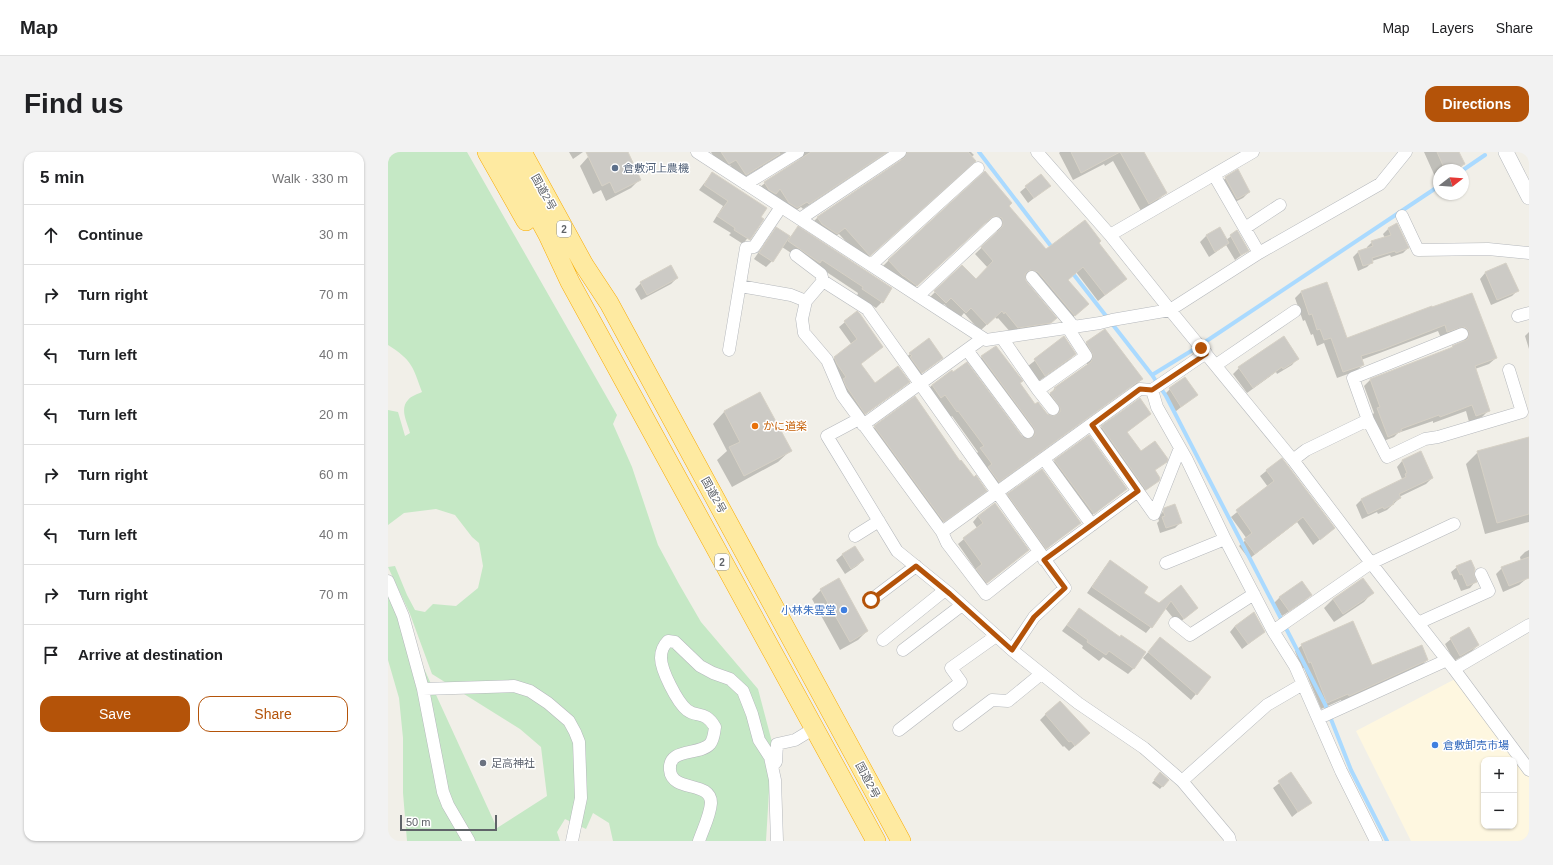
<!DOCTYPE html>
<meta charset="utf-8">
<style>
body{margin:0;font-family:Arial,"Noto Sans JP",sans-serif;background:#f2f2f2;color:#202124}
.controls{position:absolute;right:12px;bottom:12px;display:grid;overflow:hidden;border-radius:8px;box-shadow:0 1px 3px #0004}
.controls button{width:36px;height:36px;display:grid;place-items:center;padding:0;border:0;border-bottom:1px solid #e0e0e0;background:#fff;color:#202124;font:20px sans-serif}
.compass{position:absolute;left:1045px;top:12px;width:36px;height:36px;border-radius:50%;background:#fff;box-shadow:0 1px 3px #0004;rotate:73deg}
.scale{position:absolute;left:12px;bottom:10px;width:97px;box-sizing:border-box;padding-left:4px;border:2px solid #5f6368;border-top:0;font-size:11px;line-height:14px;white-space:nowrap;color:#5f6368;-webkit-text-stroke:3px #fff;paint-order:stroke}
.stop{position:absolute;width:12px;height:12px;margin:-9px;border:3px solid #b45309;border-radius:50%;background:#fff}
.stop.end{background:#b45309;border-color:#fff;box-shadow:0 1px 4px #0008}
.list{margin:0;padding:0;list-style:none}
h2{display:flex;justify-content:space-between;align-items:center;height:52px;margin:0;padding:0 16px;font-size:17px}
h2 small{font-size:13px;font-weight:400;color:#757577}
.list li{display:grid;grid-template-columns:26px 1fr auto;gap:12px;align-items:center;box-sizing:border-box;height:60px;padding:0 16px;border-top:1px solid #e0e0e0}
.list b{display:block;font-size:15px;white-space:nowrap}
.list em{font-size:13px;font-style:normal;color:#757577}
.actions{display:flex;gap:8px;padding:12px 16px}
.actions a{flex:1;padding:9px 0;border:1px solid #b45309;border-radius:12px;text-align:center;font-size:14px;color:#b45309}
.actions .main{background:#b45309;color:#fff}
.icon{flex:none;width:22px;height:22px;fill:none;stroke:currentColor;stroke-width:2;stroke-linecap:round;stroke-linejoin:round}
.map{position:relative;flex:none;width:1141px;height:689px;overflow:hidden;border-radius:12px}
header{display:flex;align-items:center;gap:24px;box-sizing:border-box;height:56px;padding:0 20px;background:#fff;border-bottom:1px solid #e0e0e0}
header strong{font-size:19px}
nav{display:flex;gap:22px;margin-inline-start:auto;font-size:14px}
.intro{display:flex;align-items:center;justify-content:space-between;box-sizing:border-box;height:96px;padding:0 24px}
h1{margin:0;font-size:28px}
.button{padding:10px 18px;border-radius:12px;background:#b45309;color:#fff;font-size:14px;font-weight:700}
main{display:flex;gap:24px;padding:0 24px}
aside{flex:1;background:#fff;border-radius:12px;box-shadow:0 1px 3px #0004}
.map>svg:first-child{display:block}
.commercial{fill:#fef7e0;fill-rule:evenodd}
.green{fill:#c5e8c5}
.shadow{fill:#0003}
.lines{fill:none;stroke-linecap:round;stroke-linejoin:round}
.stream{stroke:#aadaff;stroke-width:4}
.building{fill:#cccac5;stroke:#d6d1c6}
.minor-casing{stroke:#b5b8bc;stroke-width:13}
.tertiary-casing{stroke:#b5b8bc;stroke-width:16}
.trunk-casing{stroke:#f9ab00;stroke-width:20}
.minor{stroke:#fff;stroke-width:12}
.tertiary{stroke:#fff;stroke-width:15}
.trunk{stroke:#feeaa1;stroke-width:19}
.route{stroke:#b45309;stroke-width:5}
.service-dot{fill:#5c6f8a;stroke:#fff;stroke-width:1.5}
.food-dot{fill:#e8710a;stroke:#fff;stroke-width:1.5}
.shop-dot{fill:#3f7fe0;stroke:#fff;stroke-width:1.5}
.worship-dot{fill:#6b7280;stroke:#fff;stroke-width:1.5}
.labels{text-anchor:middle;stroke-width:3;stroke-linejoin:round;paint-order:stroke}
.shield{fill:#fff;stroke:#8f9295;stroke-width:1}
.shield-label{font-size:10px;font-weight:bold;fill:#5f6368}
.service-label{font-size:11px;fill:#4e5e75;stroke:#fff;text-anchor:start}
.street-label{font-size:11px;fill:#5f6368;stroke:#fff}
.food-label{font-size:11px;fill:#c56008;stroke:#fff;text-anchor:start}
.shop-label{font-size:11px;fill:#366cbe;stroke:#fff;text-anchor:end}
.worship-label{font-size:11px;fill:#5b616d;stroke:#fff;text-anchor:start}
</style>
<header>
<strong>Map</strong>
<nav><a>Map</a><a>Layers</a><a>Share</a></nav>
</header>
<div class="intro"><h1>Find us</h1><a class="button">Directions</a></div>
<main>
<aside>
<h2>5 min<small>Walk · 330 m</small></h2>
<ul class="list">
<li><svg class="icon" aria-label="ahead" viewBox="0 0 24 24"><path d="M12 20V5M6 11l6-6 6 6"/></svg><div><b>Continue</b></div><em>30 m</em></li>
<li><svg class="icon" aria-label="right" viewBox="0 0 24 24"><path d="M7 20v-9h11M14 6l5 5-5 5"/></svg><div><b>Turn right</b></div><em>70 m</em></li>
<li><svg class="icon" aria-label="left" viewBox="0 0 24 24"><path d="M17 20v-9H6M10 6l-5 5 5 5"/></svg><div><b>Turn left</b></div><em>40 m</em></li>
<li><svg class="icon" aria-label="left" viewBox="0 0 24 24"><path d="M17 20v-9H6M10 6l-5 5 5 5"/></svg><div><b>Turn left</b></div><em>20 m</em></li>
<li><svg class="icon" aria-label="right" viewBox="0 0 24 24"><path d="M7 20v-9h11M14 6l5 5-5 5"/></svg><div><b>Turn right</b></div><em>60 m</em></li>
<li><svg class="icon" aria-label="left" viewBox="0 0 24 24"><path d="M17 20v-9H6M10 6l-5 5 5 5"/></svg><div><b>Turn left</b></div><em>40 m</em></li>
<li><svg class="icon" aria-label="right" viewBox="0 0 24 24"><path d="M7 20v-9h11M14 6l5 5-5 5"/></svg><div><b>Turn right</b></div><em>70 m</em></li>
<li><svg class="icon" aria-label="arrive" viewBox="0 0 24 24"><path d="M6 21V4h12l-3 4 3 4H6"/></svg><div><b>Arrive at destination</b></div></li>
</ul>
<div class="actions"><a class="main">Save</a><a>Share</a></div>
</aside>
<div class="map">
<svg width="1141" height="689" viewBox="0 0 1141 689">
<rect width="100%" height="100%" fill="#f1efe8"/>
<path class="commercial" d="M1069,526l72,82v81h-118l-55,-110zM1096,608h30v66h-30z"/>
<path class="green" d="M0,0h79l150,263 -4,9 19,43 26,78 21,39 22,38 57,67 14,53 -6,99h-153l-4,-18 -16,-10 -7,16 -21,-10 -8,13 3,9h-153l-4,-48v-55l-4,-40 -11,-38v-70l109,238 50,-32 -6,-49 -21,-18 -88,-55 -22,-60 -22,-47 7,-1 12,29 8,15 10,2 8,-8 23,2 22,-18 5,-22 -4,-23 -7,-6 -17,-22 -19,-6 -32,4 -16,12v-115l10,2 7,24 5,-3c-2,-9 -11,-24 -2,-33 3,-4 10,-6 14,-8 -9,-25 -10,-32 -34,-47z"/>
<path class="shadow" d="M181,0h14l-10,7z
M210,0h28l14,27 -9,9 -25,13 -5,-11 -8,4 -13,-28 8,-9z
M323,0h75l-46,28 -10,-15 -8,4z
M408,0h92l-85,57 -2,-2 -10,7 -8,-5 -9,-14 -5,5 -10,-12 6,-5 33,-21 2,-4z
M510,0h73l3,3 -3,2 -2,10 -105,94 -25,-27 -9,5 -18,-16 6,-6 82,-55 2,-4z
M672,0h80l25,41 -8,8 -16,10 -28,-50 -8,5 -1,-2 -31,16 -14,-27z
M1036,0h34l6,12 -6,6h-19v10l-2,1z
M324,21l50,46 -19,25 -14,-9 2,-2 -18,-11 10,-16 -24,-16z
M838,26l23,14 -6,6 -12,6 -11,-21z
M661,34l-21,17 -8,-11 6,-5z
M620,54l37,45 53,-8 27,36 -27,22 -22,-29 -9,8 14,30 -13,12 -37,-44 -7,-2 1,6 30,36 -11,11 -32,5 -14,-16 -1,1 -2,-2 -15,14 -16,-18 -5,6 -15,-15 -5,5 -10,-11 6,-6 41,-12 12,-12 -13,-14 22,-21 -1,-9 -8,-2 -5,2 -73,68 -28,-25 7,-7z
M410,76l93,61 -9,13 -6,6 -19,-12 1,-3 -42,-28 -2,3 -32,-21 -10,14 -6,6 -12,-8 17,-25 5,-5 14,8z
M831,76l7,12 11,-8 11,18 -13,10 -9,-15 -17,12 -9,-15 6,-6z
M1001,76l19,20 -5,5 -12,4 -1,-2 -18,6v1l-5,5 -9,4 -5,-14 5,-5 9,-3v-2l5,-5 13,-4 -2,-4z
M1118,112l12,26 -6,6 -21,9 -11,-26 5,-6z
M289,126l-6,6 -30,16 -6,-11 6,-6z
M938,131l20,57 126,-46 24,64 -7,6 -14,5 13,42 -6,6 -13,5 -3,-11 -33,12v-2l-35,12 -4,4 -13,5 -9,-27 2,-2 -10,-27 6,-6 81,-31 13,-7 -1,-5 -22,1 -3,-7 -77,29 2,5 -7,6 -19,7 -13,-35 -7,3 -4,-12 -2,1 -6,-15 -2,1 -8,-23 6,-6z
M457,170l37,24 -22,18 15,21 33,-3 -6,6 -43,31 -31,-56 24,-18 -13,-18z
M1141,180v17l-4,-13z
M676,186l11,16 -6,6 -30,21 -11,-15z
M699,191l55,36 -6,6 -7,3 -136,99 -18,-32 3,-3 -26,-36 -1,1 -24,-26 5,-6 97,56v-8l-53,-71 18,-15 41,59 3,-3 12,14 5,-1v-1l-10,-15 10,-12 32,-23v-7l-6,-9z
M522,202l32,4 -26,20 -12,-19z
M909,207l-5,6 -15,9 -1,-2 -29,21 -14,-19 6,-6z
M782,237l26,6 -21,17 -11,-17z
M372,241l30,58 -12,11 -46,25 -15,-27 10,-9 -14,-27 11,-12z
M762,262l-24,19 24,39 8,8 -18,15 -44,-62 6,-6z
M487,275l84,36 14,15 7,18 -43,31 -68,-94z
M1141,286v84l-44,12 -19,-70 12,-12z
M1032,301l12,25 -6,6 -27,13 1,1 -13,12 -9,4 -1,-2 -15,7 -6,-14 6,-6 38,-18 2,-2 -5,-12 5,-6z
M893,307l53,69 -21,17 -16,-23 -48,37 -10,-13 8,-7 -16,-22 37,-30 -8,-11z
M667,309l71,28 -39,30 -38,-52z
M620,343l72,28 -40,31 -38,-53z
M777,357l16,13 -6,6 -15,5 -3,-10 2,-2 -1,-3z
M590,364l50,34 -47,38 -10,-13 5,-5 -18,-26 19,-16 -4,-6z
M467,395l8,13 -6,6 -12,8 -9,-14 6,-5z
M1141,398v22l-4,8 -6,5 -16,7 -7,-18 6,-6 19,-7 -1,-4 5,-5z
M723,409l32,32 16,11 22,-17 16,21 -19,16 -13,-16 -14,19 -5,6 -59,-40 18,-26z
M1069,415l18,15 -5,6 -9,3 -5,-12 -2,1 -3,-8z
M914,430l8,13 -5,6 -23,15 -8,-13 5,-5z
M433,438l46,41 -9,9 -18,10 -28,-51z
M984,441l-8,9 -30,20 -10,-14 9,-9z
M691,457l55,59 -6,6 -25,-17 -4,4 -17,-13 1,-2 -21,-15z
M847,474l29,6 -22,17 -12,-17z
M1063,487l27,6 -6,6 -18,10 -9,-17z
M767,492l41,50 -5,6 -48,-42z
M914,493l69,21 56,-6 -7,7 -78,35 -1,-2 -20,9 -17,-41 -2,1 -7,-18z
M658,562l37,25 -14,12 -5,-5 -1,1 -23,-27z
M903,622l19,28 -18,15 -19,-29z
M770,624l10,4 -8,9 -8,-6z"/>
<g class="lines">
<path class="stream" d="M591,0l75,98
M1075,18l22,-15
M683,119l81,104 14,21 159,308 26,66 36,71
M764,223l44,-27 243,-162"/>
</g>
<path class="building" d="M198,0h42l13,28 -26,13 -5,-11 -8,4z
M333,0h58l1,2 -34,21 -10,-15 -7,4z
M423,0h76l-78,52 -2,-2 -10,6 -8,-5 -9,-14 -4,5 -7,-4 -5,-8z
M519,0h61l8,9 -106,95 -25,-28 -8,6 -15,-10 -5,-7 87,-59z
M683,0h49l-39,21z
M732,0h24l23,41 -18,11z
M1049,0h22l6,12 -13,6h-7z
M850,17l12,23 -13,7 -12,-22z
M597,19l27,32 -3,3 37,43 39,-29 16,21 -2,2 28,36 -22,16 -22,-28 -15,13 21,24 -14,12 -37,-44 -8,-2 -5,4 1,7 31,37 -6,5 -33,5 -13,-16 -1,2 -2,-3 -15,14 -16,-17 -5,5 -15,-15 -5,5 -12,-12 28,-26 14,14 17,-18 -12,-14 22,-21 -1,-8 -7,-2 -4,2 -74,68 -13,-10h-1l-15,-16z
M324,20l55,36 -6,9 3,2 -14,21 -16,-10 1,-2 -18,-12 11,-15 -24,-16z
M653,22l10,12 -17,12 -9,-12z
M1009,71l12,25 -13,5 -1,-2 -23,7 1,5 -10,3 -5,-15 15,-5 -2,-5 20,-6 -3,-7z
M410,74l94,62 -9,15 -21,-14 1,-2 -41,-27 -2,3 -32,-22z
M388,75l14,9 -17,26 -14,-9z
M832,75l9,16 -14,9 -9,-17z
M849,78l12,21 -8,4 -11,-20z
M1118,111l13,28 -22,9 -12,-28z
M283,113l7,13 -31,17 -7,-13z
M939,130l20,56 85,-32v1l40,-14 25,65 -22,8 15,45 -14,5 -4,-11 -32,12 -1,-2 -38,14 1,2 -14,6 -11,-29 3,-1 -10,-28 83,-32 -1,-1 16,-7 1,-7 -3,-4 -3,-1 -16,5 -2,-7 -61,24 -23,7 3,9 -21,7 -12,-34 -7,2 -4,-11 -3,1 -5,-16 -3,1 -8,-24z
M469,159l3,3 23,33 -21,16 -1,1 14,19 23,-17 12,16 -45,32 -19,-28 -3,-7 3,-2 -9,-13 -3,-7 23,-18 -13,-18z
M717,177l38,50 -7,4 -137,99 -11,-15 4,-3 -12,-16 4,-2 -26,-35 -1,1 -12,-17 -4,3 -9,-13 20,-15 1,2 14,-10 55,74 7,3 6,-4 -1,-7 -53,-72 15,-10 27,35 -3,2 15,21 3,-2 9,12 7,2 6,-4v-4l-10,-15 6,-4 -2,-1 37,-26 2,-7 -7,-13z
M676,184l12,18 -31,22 -11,-17z
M896,184l15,23 -16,10 -1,-2 -29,21 -15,-21z
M541,186l14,20 -21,15 -12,-16 2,-1 -3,-3z
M797,225l13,18 -17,12 -12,-19z
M372,240l32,59 -48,25 -15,-29 11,-5 -16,-31z
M527,244l45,65 1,-1 13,17 2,-2 11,16 -43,31 -70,-96z
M752,246l11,16 -24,18 14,19 14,-10 13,18 -1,3 -12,8 5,8 -1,3 -13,9 -45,-64z
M701,283l38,54 -33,25 -40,-54z
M1141,285v77l-32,9 -20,-72z
M1033,299l12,27 -34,16 2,4 -8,4 1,2 -10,5 -1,-2 -15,7 -7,-15 45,-22 -1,-3 2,-1 -5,-13z
M894,306l53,70 -15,12 -17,-23 -48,37 -11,-15 8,-6 -16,-23 38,-29 -8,-11z
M654,317l39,54 -35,26 -39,-55z
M607,351l34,47 -42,33 -11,-14 6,-5 -19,-26 20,-15 -5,-7z
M787,352l7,19 -16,5 -4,-11 3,-1 -2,-5 1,-3z
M467,394l9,14 -13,9 -9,-15z
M1141,405v21l-20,8 -8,-19z
M722,408l38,27 -4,6 15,10 22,-18 17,23 -14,11 -13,-18 -19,27 -60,-41z
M1083,408l4,9 -1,5 3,8 -10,4 -5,-12 -2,1 -4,-9z
M451,426l29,53 -18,11 -30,-53z
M975,426l11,15 -31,21 -10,-15z
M914,429l10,14 -23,16 -10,-14z
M691,456l41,29 1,-2 25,17 -12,17 -25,-18 -3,4 -19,-13 1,-2 -21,-15z
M866,460l11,20 -17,12 -13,-18z
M965,469l19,44 50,-20 6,15 -79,36 -1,-2 -21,9 -16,-41 -2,1 -8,-19z
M1081,475l10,18 -19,11 -10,-18z
M772,485l51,40 -14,18 -49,-43z
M672,549l30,32 -15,13 -4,-5 -2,1 -24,-28z
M772,620l9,8 -6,7 -9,-7z
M903,620l21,31 -14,9 -20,-31z"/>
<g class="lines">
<defs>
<path id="minor" d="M309,0l289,188 114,-17 12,-3 58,-10 89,-57
M649,0l73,83 60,75 123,150 78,103 83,106 75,101
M826,23l45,78 121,-69 26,-32
M358,32l52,-32
M1014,64l16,34 70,-1 41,4
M412,67l100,-67
M857,76l35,-23
M722,83l143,-83
M408,103l25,19 2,7
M483,113l107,-97
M644,125l42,50
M352,134l51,9 15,6
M530,144l78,-73
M1130,164l11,-3
M614,186l36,52 48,-34 -18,-28
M341,198l17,-102 8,-1 27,-40
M579,198l61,82
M818,201l-54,37 5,17 30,53 38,79 48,92 22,35 46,105 35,70
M828,213l79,-54
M650,238l15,19
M471,267l-32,17 70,115 53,43 62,56 66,53 66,45 38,33 47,56 1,4
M980,268l19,37 38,-18 13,-2 84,-25 -13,-42
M475,273l120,-87
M703,273l63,89 26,-66
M656,307l48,66
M905,308l13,-10 62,-30 -15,-42 109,-44
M554,380l198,-143 12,1
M467,384l24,-15
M656,408l94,-69
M778,411l59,-24
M0,429l15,35 20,73 20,103 5,13 21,36
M483,448l45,-34
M787,471l15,12 64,-41
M1030,471l71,-32 -8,-17
M885,479l98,-68 83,-39
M495,488l62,-50
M515,498l59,-45
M624,498l22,-33 31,-29 -198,-279 -44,-28 -17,20 -4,18 2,14 23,27 15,35 100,137 5,11 39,51 53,-42
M1066,517l75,-44
M35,537l91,-3 16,5 18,12 21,18 6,11 4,10 2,56 -9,43
M931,566l128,-58
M571,573l33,-25 16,1 33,-27
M511,578l62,-48 -10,-14 45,-32
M384,614l4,-4 1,-18 18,-4 18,-11
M794,629l85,-76 36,-21
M311,689c4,-12 11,-25 12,-38 0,-23 -39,-10 -41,-33 -2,-23 29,-14 40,-26 4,-5 4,-11 5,-17 -10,-17 -18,-9 -28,-17 -10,-8 -26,-40 -26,-52 0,-8 2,-12 7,-17l7,1 25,24 13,7 17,6 13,12 9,23 7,26 11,17 5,23 2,61"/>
<path id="tertiary" d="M1118,0l23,45"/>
<path id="trunk" d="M99,0l39,69
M115,0l45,83 22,47 306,559
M134,0l62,113 25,38 292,538"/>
</defs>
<use href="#minor" class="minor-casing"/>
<use href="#tertiary" class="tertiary-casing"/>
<use href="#trunk" class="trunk-casing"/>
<use href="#minor" class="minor"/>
<use href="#tertiary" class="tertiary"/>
<use href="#trunk" class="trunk"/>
</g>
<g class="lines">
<path class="route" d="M483,448l45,-34 34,28 62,56 22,-33 31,-29 -21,-28 94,-69 -46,-66 48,-36 12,1 54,-36 -5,-6"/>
</g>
<circle class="service-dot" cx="227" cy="16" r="4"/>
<circle class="food-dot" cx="367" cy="274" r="4"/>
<g class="shop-dot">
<circle cx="456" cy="458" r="4"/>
<circle cx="1047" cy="593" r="4"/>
</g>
<circle class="worship-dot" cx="95" cy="611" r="4"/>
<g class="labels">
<g class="shield">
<rect x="169" y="69" width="14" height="16" rx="3"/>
<rect x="327" y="402" width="14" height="16" rx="3"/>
</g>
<g class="shield-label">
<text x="176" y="81">2</text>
<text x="334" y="414">2</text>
</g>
<g class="service-label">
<text x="235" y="20">倉敷河上農機</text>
</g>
<g class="street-label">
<text transform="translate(156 40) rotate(61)" y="4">国道2号</text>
<text transform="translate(326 343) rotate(61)" y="4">国道2号</text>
<text transform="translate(480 628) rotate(62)" y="4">国道2号</text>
</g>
<g class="food-label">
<text x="375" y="278">かに道楽</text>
</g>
<g class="shop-label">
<text x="448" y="462">小林朱雲堂</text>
<text x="1055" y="597" text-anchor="start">倉敷卸売市場</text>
</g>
<g class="worship-label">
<text x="103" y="615">足高神社</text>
</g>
</g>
</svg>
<div class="controls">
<button>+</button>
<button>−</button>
</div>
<svg class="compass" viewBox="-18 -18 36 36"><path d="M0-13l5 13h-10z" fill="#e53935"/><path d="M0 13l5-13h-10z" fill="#757577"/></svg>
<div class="scale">50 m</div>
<div class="stop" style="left:483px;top:448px"></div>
<div class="stop end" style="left:813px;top:196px"></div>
</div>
</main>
